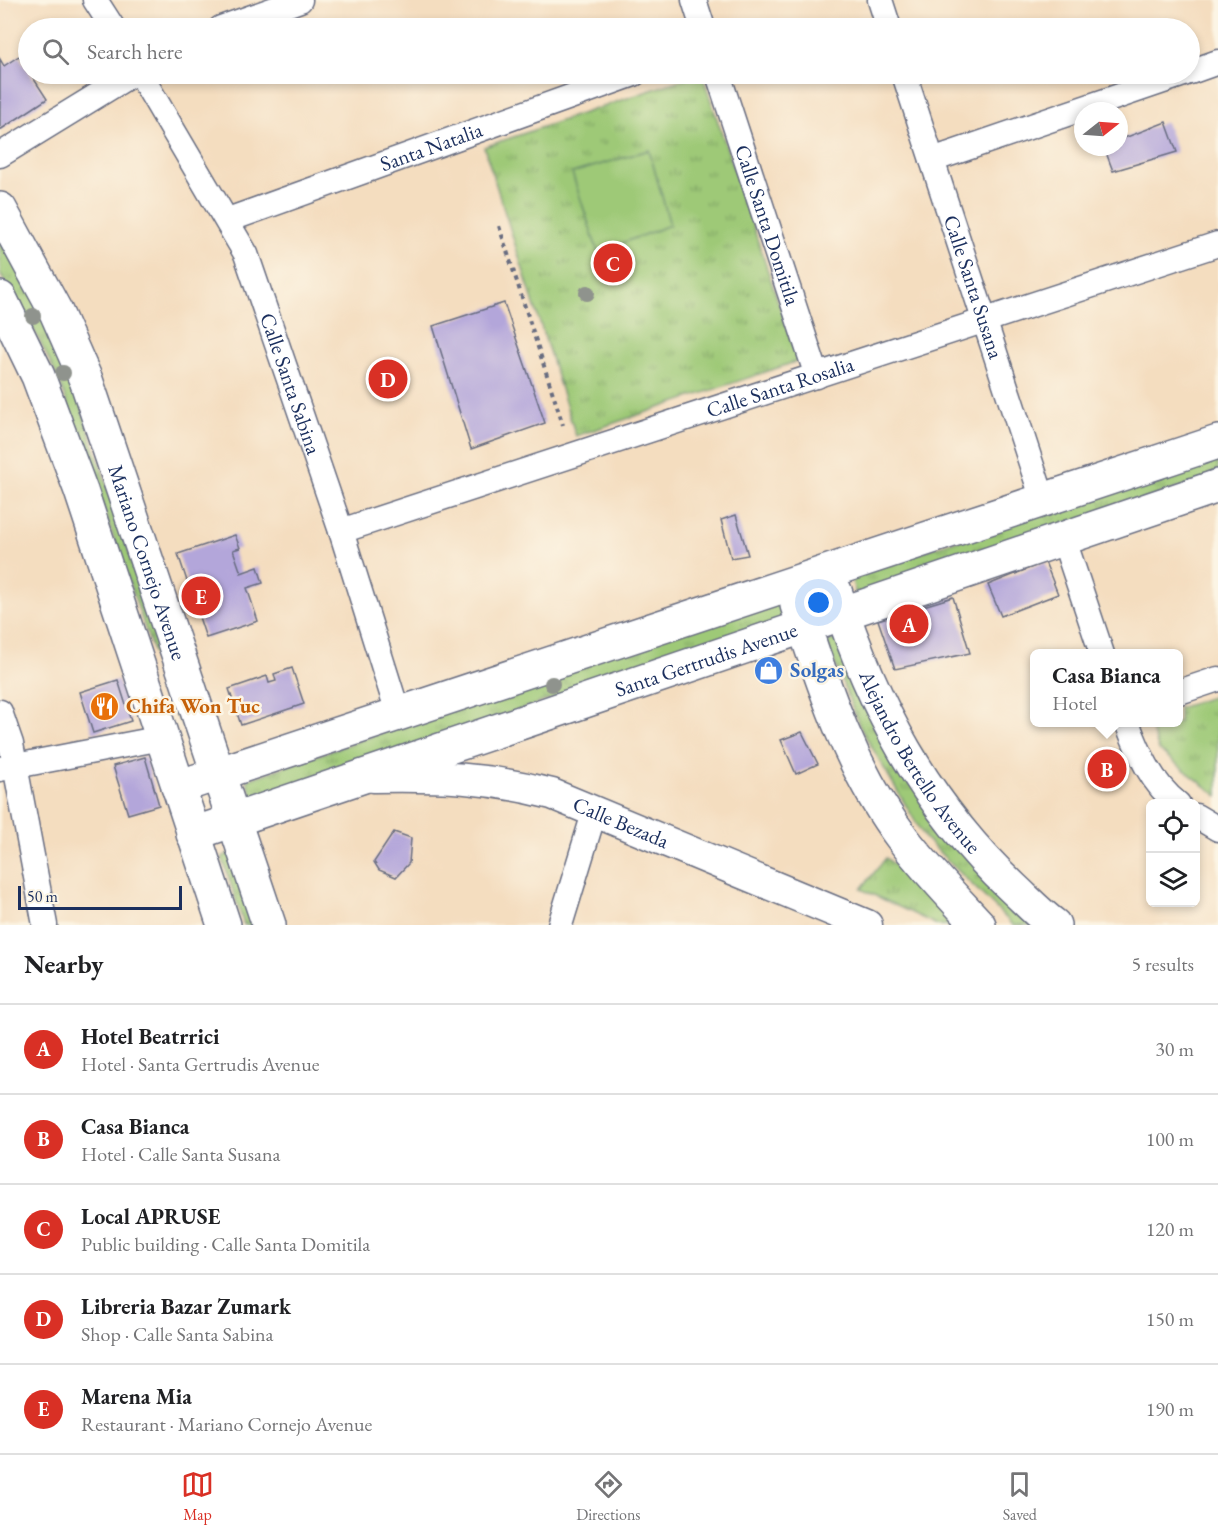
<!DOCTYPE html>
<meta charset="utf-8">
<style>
body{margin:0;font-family:"EB Garamond",serif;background:#f2f2f2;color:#202124}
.controls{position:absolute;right:18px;bottom:18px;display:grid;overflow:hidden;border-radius:9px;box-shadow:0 3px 9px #0003}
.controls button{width:54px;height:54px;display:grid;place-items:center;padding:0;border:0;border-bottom:2px solid #e0e0e0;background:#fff;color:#202124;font:30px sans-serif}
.compass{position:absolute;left:1074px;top:102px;width:54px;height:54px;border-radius:50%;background:#fff;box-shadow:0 3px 9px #0003;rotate:73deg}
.scale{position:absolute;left:18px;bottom:15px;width:164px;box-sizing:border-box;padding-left:6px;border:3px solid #1b2f5e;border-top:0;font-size:16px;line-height:21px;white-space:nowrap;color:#1b2f5e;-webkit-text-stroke:4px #fcf5e5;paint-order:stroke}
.you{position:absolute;left:819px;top:603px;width:21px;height:21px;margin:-15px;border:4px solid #fff;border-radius:50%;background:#1a73e8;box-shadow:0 0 0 9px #1a73e833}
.badge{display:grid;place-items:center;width:39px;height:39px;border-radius:50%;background:#d93025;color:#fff;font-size:20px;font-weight:700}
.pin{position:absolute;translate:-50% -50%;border:3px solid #fff;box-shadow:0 2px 6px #0006}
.popup{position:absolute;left:1030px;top:649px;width:153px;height:78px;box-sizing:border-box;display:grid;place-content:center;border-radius:9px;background:#fff;filter:drop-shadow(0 2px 4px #0005);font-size:20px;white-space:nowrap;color:#757577}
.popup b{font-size:22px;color:#202124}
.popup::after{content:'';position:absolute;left:50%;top:100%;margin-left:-12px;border:12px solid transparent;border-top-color:#fff}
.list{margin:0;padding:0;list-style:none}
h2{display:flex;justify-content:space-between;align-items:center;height:78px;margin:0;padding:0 24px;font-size:26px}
h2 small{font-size:20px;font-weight:400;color:#757577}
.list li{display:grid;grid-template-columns:39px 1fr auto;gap:18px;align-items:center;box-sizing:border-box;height:90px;padding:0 24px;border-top:2px solid #e0e0e0}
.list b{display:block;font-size:22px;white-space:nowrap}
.list p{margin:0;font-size:20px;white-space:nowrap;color:#757577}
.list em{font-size:20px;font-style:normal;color:#757577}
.icon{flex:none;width:33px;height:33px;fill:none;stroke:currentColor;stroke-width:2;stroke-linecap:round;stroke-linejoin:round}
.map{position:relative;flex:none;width:1218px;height:925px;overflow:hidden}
.search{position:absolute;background:#fff;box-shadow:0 3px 9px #0003;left:18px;right:18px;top:18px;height:66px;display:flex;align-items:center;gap:15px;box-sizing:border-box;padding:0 21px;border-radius:33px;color:#757577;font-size:22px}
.sheet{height:528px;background:#fff}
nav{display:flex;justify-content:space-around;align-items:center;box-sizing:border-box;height:84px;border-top:2px solid #e0e0e0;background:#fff;font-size:16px;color:#757577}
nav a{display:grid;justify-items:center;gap:3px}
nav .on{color:#d93025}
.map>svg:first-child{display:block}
.grass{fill:url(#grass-tufts);stroke:#5c7c6a;stroke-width:1.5}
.garden{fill:#9ec977;stroke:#5c7c6a;stroke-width:1.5}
.building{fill:#b3a6da}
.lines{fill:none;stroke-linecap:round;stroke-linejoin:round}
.minor-casing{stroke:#676c80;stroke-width:27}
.tertiary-casing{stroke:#676c80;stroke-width:33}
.secondary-casing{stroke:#676c80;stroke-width:36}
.path{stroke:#676c80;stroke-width:4;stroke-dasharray:4.5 4.5;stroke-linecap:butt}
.minor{stroke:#fff;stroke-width:24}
.tertiary{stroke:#fff;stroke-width:30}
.secondary{stroke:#fff;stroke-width:33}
.tree{fill:#8f938d}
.labels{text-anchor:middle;stroke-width:5;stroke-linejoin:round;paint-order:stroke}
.street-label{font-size:21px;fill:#1b2f5e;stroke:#fcf5e5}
.shop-label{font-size:21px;font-weight:bold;fill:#366cbe;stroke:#fcf5e5;text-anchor:start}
.food-label{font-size:21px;font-weight:bold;fill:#c56008;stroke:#fcf5e5;text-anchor:start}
</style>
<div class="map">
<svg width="1218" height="925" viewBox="0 0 1218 925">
<defs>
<pattern id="grass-tufts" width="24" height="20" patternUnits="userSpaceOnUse" patternTransform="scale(1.5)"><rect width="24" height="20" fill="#9ec977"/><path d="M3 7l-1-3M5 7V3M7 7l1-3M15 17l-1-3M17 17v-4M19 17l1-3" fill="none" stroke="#80a465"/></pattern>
</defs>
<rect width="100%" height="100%" fill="#fcf5e5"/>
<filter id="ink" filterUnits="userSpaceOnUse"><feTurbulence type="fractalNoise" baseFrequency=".0167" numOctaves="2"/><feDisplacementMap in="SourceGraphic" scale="12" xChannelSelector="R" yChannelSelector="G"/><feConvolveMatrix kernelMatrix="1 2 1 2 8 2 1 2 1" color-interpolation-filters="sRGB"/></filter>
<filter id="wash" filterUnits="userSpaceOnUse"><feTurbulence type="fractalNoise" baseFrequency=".008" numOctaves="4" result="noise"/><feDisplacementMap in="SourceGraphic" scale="24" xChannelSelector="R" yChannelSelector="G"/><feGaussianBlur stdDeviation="1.35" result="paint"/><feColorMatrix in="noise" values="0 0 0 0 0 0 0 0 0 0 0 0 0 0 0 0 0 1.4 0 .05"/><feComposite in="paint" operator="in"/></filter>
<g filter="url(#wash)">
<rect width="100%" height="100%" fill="#f4ddbf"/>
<path class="grass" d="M698,74h4l96,287 -222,75 -92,-289z
M0,235l51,80 148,451 -13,-37 -11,-14 -116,-335 -25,-50 -34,-56z
M1218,456v19l-362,119 -6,-19z
M775,595l10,10 -4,17 -528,177 -6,-19z
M843,638l199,287h-29l-88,-87 -65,-111 -34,-86z
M1218,695v101l-59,-46 -10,-27 30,-1v-14z
M235,850l31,75h-22l-22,-68z
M886,858l77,60 -6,7h-20l-76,-36z"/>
<path class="garden" d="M649,150l21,75 -72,27 -26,-79z"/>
<g id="blocks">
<path class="building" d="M19,56l28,43 -47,31v-71l4,7z
M1166,122l11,30 -64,19 -9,-24h15v-7z
M504,303l41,120 -74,26 -38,-123z
M736,515l12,40 -17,3 -10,-38z
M235,535l5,13 -7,2 8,23 17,-6 5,16 -16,5 11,33 -52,17 -28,-84z
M1045,562l13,32 -57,22 -13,-31z
M953,597l17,56 -75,16 -17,-49z
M292,668l12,36 -63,21 -12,-36 38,-13 2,7 7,-2 -2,-7z
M118,680l13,41 -38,12 -13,-41z
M802,732l16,32 -22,10 -15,-34z
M145,757l14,48 -31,9 -15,-48z
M394,832l17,6 -2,25 -13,14 -17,-7 -5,-8z"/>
</g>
</g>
<g filter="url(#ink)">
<use href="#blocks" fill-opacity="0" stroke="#676c80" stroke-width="1.5"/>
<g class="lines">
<defs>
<g id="minor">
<path d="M95,0l18,28"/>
<path d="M694,0l9,28"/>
<path d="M880,0l9,28"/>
<path d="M221,28l79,-28"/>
<path d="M1190,72l28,-10"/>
<path id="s1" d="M140,74l106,180 95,277 57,182"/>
<path id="s2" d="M718,74l99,302"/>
<path id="s3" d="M904,74l139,426"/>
<path d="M0,155l132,-81"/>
<path d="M932,160l252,-86"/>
<path id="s4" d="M228,220l406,-146"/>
<path id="s5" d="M341,531l877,-287"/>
<path d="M1063,537l39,117"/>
<path d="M1179,692l39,-13"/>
<path d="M0,712l11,32 34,181"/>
<path d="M1127,722c11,30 25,62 51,82"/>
<path d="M0,769l162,-31"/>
<path d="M1196,816l22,13"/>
<path d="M560,925l35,-115"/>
</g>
<g id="tertiary">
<path id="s6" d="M373,777c67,-1 114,0 179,17l315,131"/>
</g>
<g id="secondary">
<path id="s7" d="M0,209l56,103 30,68 183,545"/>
<path d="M0,298l38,78 43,115 143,434"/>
<path id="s8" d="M835,591c38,115 89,213 178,297 14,13 26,26 41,37"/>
<path d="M797,605c27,82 53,164 106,234 23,30 50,58 76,86"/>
<path d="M178,787l1040,-345"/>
<path id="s9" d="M193,834l1025,-348"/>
</g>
</defs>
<use href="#minor" class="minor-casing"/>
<use href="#tertiary" class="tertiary-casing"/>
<use href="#secondary" class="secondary-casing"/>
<path class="path" d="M499,226l64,199"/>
<use href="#minor" class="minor"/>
<use href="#tertiary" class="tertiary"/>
<use href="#secondary" class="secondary"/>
</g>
<g class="tree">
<circle cx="587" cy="293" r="8"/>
<circle cx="33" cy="316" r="8"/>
<circle cx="63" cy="373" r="8"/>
<circle cx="552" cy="684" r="8"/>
</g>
</g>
<defs>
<symbol id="shop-disc" viewBox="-11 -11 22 22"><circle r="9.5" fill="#3f7fe0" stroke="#fcf5e5"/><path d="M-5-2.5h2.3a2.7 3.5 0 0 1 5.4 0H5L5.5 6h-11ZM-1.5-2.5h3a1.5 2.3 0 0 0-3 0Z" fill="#fff"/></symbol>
<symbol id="restaurant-disc" viewBox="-11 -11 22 22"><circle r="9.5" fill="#e8710a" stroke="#fcf5e5"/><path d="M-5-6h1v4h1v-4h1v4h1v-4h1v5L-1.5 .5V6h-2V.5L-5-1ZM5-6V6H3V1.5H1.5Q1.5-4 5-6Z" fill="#fff"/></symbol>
</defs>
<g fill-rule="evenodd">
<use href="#shop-disc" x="752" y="654" width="33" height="33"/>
<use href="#restaurant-disc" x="88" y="690" width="33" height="33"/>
</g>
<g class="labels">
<g class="street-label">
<text dy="7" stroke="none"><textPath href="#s4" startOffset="216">Santa Natalia</textPath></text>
<text dy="7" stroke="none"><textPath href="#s2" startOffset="159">Calle Santa Domitila</textPath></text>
<text dy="7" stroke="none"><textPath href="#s3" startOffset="224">Calle Santa Susana</textPath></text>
<text dy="7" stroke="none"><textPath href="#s1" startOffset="346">Calle Santa Sabina</textPath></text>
<text dy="7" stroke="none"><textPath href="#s5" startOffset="462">Calle Santa Rosalia</textPath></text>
<text dy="7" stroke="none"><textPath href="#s7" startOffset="384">Mariano Cornejo Avenue</textPath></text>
<text dy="7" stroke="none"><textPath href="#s9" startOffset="542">Santa Gertrudis Avenue</textPath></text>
<text dy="7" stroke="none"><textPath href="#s8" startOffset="192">Alejandro Bertello Avenue</textPath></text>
<text dy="7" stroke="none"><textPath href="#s6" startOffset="255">Calle Bezada</textPath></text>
</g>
<g class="shop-label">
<text x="790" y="677">Solgas</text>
</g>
<g class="food-label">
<text x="126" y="713">Chifa Won Tuc</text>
</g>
</g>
</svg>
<div class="controls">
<button><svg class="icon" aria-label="locate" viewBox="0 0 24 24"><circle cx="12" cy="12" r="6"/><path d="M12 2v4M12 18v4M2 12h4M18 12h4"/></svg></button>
<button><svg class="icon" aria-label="layers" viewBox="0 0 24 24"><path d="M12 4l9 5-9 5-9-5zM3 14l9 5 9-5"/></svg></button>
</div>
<svg class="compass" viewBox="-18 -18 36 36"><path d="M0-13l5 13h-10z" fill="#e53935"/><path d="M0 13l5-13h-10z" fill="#757577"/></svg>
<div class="scale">50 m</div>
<div class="you"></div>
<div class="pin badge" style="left:909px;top:624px">A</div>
<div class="pin badge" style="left:1107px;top:769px">B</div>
<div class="popup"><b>Casa Bianca</b>Hotel</div>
<div class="pin badge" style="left:613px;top:263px">C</div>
<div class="pin badge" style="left:388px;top:379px">D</div>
<div class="pin badge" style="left:201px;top:596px">E</div>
<div class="search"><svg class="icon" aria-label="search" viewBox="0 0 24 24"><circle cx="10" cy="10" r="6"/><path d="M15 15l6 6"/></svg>Search here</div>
</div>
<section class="sheet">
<h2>Nearby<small>5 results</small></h2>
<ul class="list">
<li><span class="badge">A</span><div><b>Hotel Beatrrici</b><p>Hotel · Santa Gertrudis Avenue</p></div><em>30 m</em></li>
<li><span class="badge">B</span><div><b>Casa Bianca</b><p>Hotel · Calle Santa Susana</p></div><em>100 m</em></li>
<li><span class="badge">C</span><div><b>Local APRUSE</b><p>Public building · Calle Santa Domitila</p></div><em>120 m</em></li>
<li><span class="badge">D</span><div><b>Libreria Bazar Zumark</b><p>Shop · Calle Santa Sabina</p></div><em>150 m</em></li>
<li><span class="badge">E</span><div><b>Marena Mia</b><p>Restaurant · Mariano Cornejo Avenue</p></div><em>190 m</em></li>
</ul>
</section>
<nav>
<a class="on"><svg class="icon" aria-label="map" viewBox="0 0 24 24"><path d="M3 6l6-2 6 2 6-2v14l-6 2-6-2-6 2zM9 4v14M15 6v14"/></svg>Map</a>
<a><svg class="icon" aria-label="directions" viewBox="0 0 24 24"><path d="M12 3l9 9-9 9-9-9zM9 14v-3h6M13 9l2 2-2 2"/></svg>Directions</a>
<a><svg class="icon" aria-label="saved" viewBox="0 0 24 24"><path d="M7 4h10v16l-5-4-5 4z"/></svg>Saved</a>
</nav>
